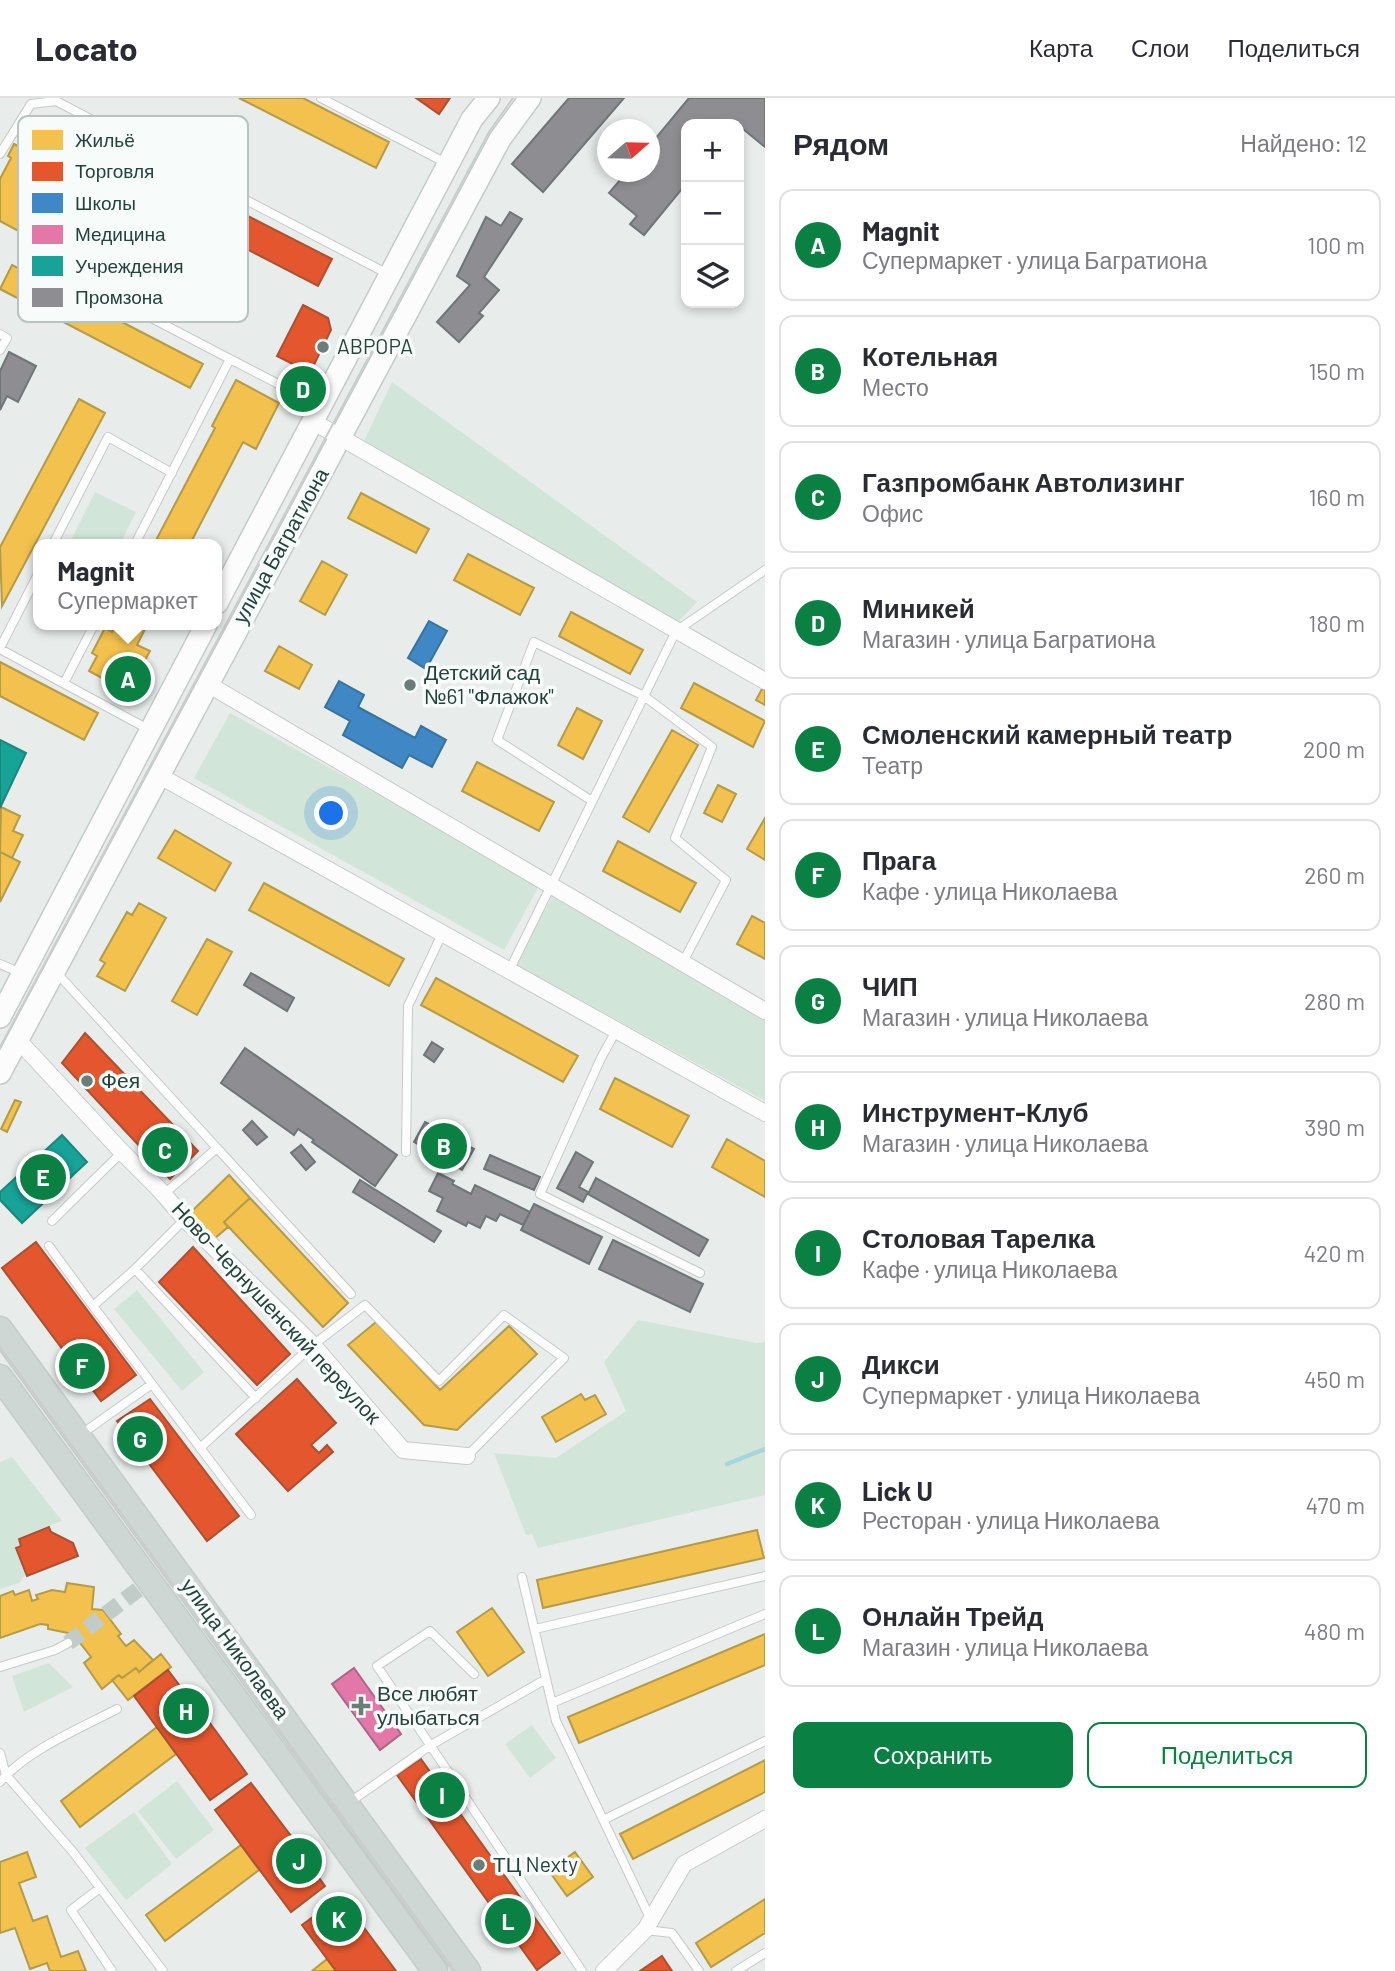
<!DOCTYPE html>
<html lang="ru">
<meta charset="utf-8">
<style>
body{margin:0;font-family:Barlow,sans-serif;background:#f2f2f3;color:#2b2b33}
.controls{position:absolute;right:21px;top:21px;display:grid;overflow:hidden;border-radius:14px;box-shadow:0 4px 10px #0003}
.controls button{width:63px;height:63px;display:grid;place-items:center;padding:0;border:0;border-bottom:2px solid #e1e1e2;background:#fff;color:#2b2b33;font:35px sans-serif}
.compass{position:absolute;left:597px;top:21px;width:63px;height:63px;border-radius:50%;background:#fff;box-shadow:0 4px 10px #0003;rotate:70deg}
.you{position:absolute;left:332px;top:716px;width:24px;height:24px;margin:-18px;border:5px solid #fff;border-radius:50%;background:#1a73e8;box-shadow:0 0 0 10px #1a73e833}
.badge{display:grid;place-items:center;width:46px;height:46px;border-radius:50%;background:#0b8043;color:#fff;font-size:23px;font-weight:700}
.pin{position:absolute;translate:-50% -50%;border:4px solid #fff;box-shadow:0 2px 7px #0006}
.popup{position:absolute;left:33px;top:441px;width:189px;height:91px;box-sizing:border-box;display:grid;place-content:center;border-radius:14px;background:#fff;filter:drop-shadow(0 2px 5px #0005);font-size:23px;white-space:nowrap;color:#7c7c81}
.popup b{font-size:26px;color:#2b2b33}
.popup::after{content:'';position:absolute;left:50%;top:100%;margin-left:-14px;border:14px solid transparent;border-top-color:#fff}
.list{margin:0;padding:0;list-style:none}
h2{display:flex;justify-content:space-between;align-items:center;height:91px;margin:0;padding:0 28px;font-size:30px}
h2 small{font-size:23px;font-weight:400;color:#7c7c81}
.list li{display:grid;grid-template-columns:46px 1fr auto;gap:21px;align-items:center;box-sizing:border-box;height:112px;margin:0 14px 14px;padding:0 14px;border:2px solid #e1e1e2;border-radius:14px}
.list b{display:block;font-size:26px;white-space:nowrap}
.list p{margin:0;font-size:23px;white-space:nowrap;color:#7c7c81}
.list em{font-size:23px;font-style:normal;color:#7c7c81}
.actions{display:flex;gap:14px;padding:21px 28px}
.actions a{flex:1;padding:16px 0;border:2px solid #0b8043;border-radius:14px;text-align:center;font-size:24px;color:#0b8043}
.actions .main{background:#0b8043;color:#fff}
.icon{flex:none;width:38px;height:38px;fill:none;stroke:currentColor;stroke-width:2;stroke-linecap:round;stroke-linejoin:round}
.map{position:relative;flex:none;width:765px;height:1873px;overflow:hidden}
header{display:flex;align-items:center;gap:42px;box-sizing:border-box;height:98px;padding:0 35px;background:#fff;border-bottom:2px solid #e1e1e2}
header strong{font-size:33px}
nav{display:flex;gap:38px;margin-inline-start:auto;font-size:24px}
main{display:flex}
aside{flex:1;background:#fff}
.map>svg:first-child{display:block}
.green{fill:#d1e6d8}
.homes{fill:#f2c14e;stroke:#b49b48;stroke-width:2}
.shops{fill:#e4572e;stroke:#aa5132;stroke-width:2}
.schools{fill:#3f88c5;stroke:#37739b;stroke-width:2}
.health{fill:#e377a8;stroke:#aa6787;stroke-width:2}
.public{fill:#17a398;stroke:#1b867c;stroke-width:2}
.industry{fill:#8d8d92;stroke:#6e7678;stroke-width:2}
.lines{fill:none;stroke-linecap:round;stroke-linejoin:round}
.stream{stroke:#a9d4db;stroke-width:4.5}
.minor-tunnel{stroke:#c1cbc8;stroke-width:16;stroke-dasharray:16 8;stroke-linecap:butt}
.service-casing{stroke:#c5cac8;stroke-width:10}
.minor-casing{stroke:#c5cac8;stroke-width:18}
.secondary-casing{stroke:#c3cbc8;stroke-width:24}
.primary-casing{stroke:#c3ccc9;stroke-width:27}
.service{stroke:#fcfcfc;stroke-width:8}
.minor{stroke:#fcfcfc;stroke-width:16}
.secondary{stroke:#fcfcfc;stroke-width:21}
.primary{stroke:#cfd7d5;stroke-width:24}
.tram{stroke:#c9cdcc;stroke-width:2}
.poi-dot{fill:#697e78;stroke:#f7fbf9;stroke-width:2.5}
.labels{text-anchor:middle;stroke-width:7;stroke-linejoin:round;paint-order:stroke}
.poi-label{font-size:21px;fill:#24423a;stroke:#f7fbf9;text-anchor:start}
.street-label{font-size:21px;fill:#24423a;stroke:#f7fbf9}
.key{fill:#f7fbf9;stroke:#b8c4c0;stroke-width:2}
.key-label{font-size:19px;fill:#24423a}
</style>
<header>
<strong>Locato</strong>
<nav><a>Карта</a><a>Слои</a><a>Поделиться</a></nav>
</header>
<main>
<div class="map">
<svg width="765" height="1873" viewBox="0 0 765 1873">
<rect width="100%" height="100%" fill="#e8edeb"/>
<path class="green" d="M114,114l84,42 -20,40 -84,-42z
M392,284l305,220 -23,24 -310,-185z
M95,394l41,20 -16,32h-51z
M230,615l310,171 -36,66 -310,-172z
M552,799l213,120v84l-250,-137z
M137,1192l67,82 -22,19 -68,-82z
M638,1222l119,23 8,-1v153l-227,53 -6,-14 -6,1 -32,-82 62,5 70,-47 -22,-49z
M12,1359l50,64 -44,17 2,7 -5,3 10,27 -6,8 -19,6v-127z
M49,1565l24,24 -49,25 -12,-36z
M532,1627l24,33 -26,20 -25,-34z
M177,1683l37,49 -38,29 -38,-48z
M134,1714l38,52 -46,36 -41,-52z"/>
<path class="homes" d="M239,0h64l86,44 -13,26z
M14,46l42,23 -34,66 -22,-12v-42l11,-21 -3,-2z
M12,167l191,99 -13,24 -190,-99z
M236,282l43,23 -23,46 -13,-7 -53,102h-36l61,-116 -3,-2z
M79,301l26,14 -103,193 -2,-59z
M361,395l68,36 -13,24 -68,-35z
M468,456l66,34 -14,27 -66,-35z
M322,463l25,14 -22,40 -25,-14z
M571,514l72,38 -13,24 -71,-38z
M115,527h32l-10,20 13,6 -22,41 -39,-21 8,-15 -5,-3 13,-25 7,4z
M279,548l33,19 -13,24 -34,-18z
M0,564l98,51 -14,27 -84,-44z
M694,585l71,38 -12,26 -72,-39z
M762,591l3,1v15l-9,-5z
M577,610l25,13 -19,38 -25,-14z
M672,632l26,15 -49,87 -26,-15z
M477,664l77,40 -15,29 -77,-40z
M718,687l18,9 -14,28 -18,-9z
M1,709l19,9 -7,15 10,4 -11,23 -12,-6z
M765,720v42l-18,-11z
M175,732l56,33 -16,28 -57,-33z
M618,743l78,42 -16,29 -77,-41z
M0,754l20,10 -20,40z
M264,785l140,76 -15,27 -140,-76z
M139,805l27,15 -41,73 -28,-15 8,-13 -5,-3 27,-48 5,3z
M752,818l13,7v36l-28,-15z
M207,841l25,13 -35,63 -25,-14z
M436,880l142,78 -15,26 -142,-77z
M615,980l74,38 -17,31 -72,-38z
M15,1002l6,2 -14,30 -6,-3z
M727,1041l38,22v36l-53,-30z
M229,1077l21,23 -26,24 4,5 -14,12 -24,-26z
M250,1100l98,105 -25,24 -99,-105z
M376,1224l64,68 69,-64 28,28 -80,76 -33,-5 -76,-80z
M581,1296l4,6 10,-5 11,19 -50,28 -14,-25z
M757,1432l7,28 -221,50 -6,-28z
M67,1485l27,4 -2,22 11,1 18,24 -3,2 8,10 8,-6 19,20 -14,12 -3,-4 -14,10 -3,-3 -17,14 -18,-26 7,-6 -18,-23 -25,-5v-4l-8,-1 -40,14v-42l13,-5 2,4 14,-5 3,11 6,-2 -2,-4 16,-5 13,2z
M492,1510l32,44 -36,24 -31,-44z
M765,1536v31l-186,78 -11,-26z
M161,1556l10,13 -43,33 -16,-20 7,-5 3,3 14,-10 3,4z
M157,1629l19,27 -96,73 -19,-26z
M765,1662v32l-132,67 -13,-25z
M241,1747l18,25 -94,71 -19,-26z
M27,1754l9,25 -17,6 14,38 14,-5 14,41 17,-6 8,20h-36l-3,-8 -17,6 -15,-41 -15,5v-71z
M575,1754l18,25 -26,19 -18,-25z
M765,1801v34l-54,34 -15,-24z
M327,1861l9,12h-24z"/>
<path class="shops" d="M416,0h34l-11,16z
M80,32l252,129 -14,27 -251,-130z
M303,207l25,13 3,12 -21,43 -33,-17z
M85,935l113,118 -28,28 -108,-116z
M36,1144l100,133 -35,26 -99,-133z
M193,1149l97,107 -33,31 -98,-103z
M297,1281l39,44 -25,22 8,8 8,-8 6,7 -45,39 -52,-57z
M150,1301l89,117 -32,25 -90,-120z
M49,1429l2,5 22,11 5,13 -51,20 -11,-28 5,-2 -2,-7z
M168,1572l18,24 2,-1 59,81 -37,26 -76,-104z
M421,1661l139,194 -23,17 -140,-195z
M251,1685l58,77 -2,1 18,25 -34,26 -76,-102z
M339,1800l18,24 2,-1 37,50h-60l-34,-46z
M662,1858l10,15h-32z"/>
<path class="schools" d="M429,523l18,10 -21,38 -18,-11z
M339,583l25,14 -6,12 57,31 6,-12 25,14 -14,27 -23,-12 -7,13 -59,-33 7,-14 -25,-14z"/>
<path class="health" d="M354,1570l47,66 -21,16 -48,-66z"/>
<path class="public" d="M0,642l26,13 -26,55z
M62,1037l25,27 -65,61 -22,-23v-8z"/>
<path class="industry" d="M569,0h55l-81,94 -31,-28z
M689,0h76v49l-28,-23h-51v60l-42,51 -14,-11 7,-8 -28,-23 18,-21h23v-27z
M510,114l12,7 -38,58 15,13 -20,23 4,3 -24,26 -22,-20 33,-37 -13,-9 29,-59 15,9z
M9,254l27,14 -18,36 -11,-6 -7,14v-39z
M251,875l43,25 -7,13 -43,-26z
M432,944l11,7 -9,13 -10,-7z
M245,950l152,107 -22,31 -63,-44 2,-2 -16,-11 -4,6 -73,-52z
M252,1023l15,16 -10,8 -14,-15z
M425,1024l49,27 -12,21 -48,-28z
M301,1047l14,17 -9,8 -15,-17z
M576,1054l17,10 -14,25 9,5 -5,10 -26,-14z
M490,1057l50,22 -6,13 -50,-21z
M438,1075l16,8 -2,3 19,10 4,-9 55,27 -7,13 -23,-11 -4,7 -10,-5 -6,12 -12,-6 -2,4 -29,-15 6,-13 -14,-7z
M596,1080l112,62 -9,16 -111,-62z
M360,1082l81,51 -7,11 -81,-50z
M534,1106l68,33 -13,27 -68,-34z
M613,1142l90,44 -13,28 -91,-43z"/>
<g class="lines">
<path class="stream" d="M727,1366l38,-15"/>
<path class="minor-tunnel" d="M68,1545l80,-61"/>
<defs>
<path id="service" d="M321,0l125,65
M0,56l31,-50 25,-3 334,174
M23,153l207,108
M0,236l7,4 -7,12
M53,446l55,-107 64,36
M135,446l95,-185 89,46
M0,550l39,-76
M0,551l148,80
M64,585l30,-58
M592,703l-95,-61 37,-98 110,54 68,51 -37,91 51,42 -43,82
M0,866l21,9
M509,873l167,-340 89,-61
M56,874l161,176 -53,46
M616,933l-15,27 -61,136 160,79
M217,1050l134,146
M406,1054l2,-146 34,-72
M185,1121l-50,50 121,129
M52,1123l70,-69
M49,1148l44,60
M135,1171l-42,37 158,209
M80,1337l72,-51
M200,1350l113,-103 52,-40 74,76 65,-66 60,43 -97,98
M522,1479l34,144 95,199
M535,1531l230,-53
M0,1569l55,-17 13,-7
M474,1576l-44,-43 -53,35 205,305
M552,1605l213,-89
M0,1655l6,22 67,77 90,119
M0,1684c27,-32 81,-54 117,-73
M350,1704l81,-57 115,-66
M603,1722l162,-79
M100,1790l-29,22 41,61
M645,1832l27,3 27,38
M736,1873l29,-18"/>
<path id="minor" d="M312,323l453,260
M206,585l559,328
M158,677l607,338
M18,942l104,112 37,37 26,30 128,126 90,105 64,6
M604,1873l41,-41 39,-66 81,-45"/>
<path id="secondary" d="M217,505l255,-484 17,-21
M0,919l206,-392
M0,975c166,-312 334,-623 500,-934l30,-41"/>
<path id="primary" d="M0,1231l468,642
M0,1279l435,594"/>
</defs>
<use href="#service" class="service-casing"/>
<use href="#minor" class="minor-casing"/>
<use href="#secondary" class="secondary-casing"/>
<use href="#primary" class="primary-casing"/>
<use href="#service" class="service"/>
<use href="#minor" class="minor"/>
<use href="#secondary" class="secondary"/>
<use href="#primary" class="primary"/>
<path class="tram" d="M0,949l489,-915 24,-34
M0,1249l455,624"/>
</g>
<g class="poi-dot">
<circle cx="323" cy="249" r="7"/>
<circle cx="410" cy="587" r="7"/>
<circle cx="87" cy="983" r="7"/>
<path d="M357.5 1597.5h7v7h7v7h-7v7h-7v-7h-7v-7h7z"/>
<circle cx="479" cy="1767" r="7"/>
</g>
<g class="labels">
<g class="poi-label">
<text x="337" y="256">ABPOPA</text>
<text x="424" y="582">Детский сад<tspan x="424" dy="24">№61 "Флажок"</tspan></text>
<text x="101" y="990">Фея</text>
<text x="377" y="1603">Все любят<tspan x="377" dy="24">улыбаться</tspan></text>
<text x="493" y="1774">ТЦ Nexty</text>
</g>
<g class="street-label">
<text transform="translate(281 448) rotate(-61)" y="7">улица Багратиона</text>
<text transform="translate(276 1215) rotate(47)" y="7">Ново-Чернушенский переулок</text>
<text transform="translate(235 1551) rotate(54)" y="7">улица Николаева</text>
</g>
</g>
<rect x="18" y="18" width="230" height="206" rx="10" class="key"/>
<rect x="32" y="32" width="31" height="20" fill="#f2c14e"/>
<rect x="32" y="64" width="31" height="19" fill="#e4572e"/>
<rect x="32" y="95" width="31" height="20" fill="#3f88c5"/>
<rect x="32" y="127" width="31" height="19" fill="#e377a8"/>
<rect x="32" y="158" width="31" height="20" fill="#17a398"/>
<rect x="32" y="190" width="31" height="19" fill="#8d8d92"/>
<g class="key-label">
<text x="75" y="49">Жильё</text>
<text x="75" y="80">Торговля</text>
<text x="75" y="112">Школы</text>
<text x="75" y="143">Медицина</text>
<text x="75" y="175">Учреждения</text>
<text x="75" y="206">Промзона</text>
</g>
</svg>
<div class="controls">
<button>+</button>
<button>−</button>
<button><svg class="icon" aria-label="layers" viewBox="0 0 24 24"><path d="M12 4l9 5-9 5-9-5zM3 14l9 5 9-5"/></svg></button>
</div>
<svg class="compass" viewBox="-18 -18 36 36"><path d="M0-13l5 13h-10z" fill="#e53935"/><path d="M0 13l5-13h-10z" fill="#7c7c81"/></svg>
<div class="you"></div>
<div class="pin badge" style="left:128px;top:581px">A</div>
<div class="popup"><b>Magnit</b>Супермаркет</div>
<div class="pin badge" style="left:444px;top:1048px">B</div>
<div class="pin badge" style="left:165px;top:1052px">C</div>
<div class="pin badge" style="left:303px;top:291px">D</div>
<div class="pin badge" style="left:43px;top:1079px">E</div>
<div class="pin badge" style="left:82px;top:1268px">F</div>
<div class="pin badge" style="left:140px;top:1341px">G</div>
<div class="pin badge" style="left:186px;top:1613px">H</div>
<div class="pin badge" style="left:442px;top:1697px">I</div>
<div class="pin badge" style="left:299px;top:1763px">J</div>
<div class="pin badge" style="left:339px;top:1821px">K</div>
<div class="pin badge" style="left:508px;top:1823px">L</div>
</div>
<aside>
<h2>Рядом<small>Найдено: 12</small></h2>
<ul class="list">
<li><span class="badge">A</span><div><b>Magnit</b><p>Супермаркет · улица Багратиона</p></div><em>100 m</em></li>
<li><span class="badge">B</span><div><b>Котельная</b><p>Место</p></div><em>150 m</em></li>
<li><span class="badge">C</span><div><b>Газпромбанк Автолизинг</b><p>Офис</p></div><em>160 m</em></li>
<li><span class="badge">D</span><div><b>Миникей</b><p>Магазин · улица Багратиона</p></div><em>180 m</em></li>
<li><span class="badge">E</span><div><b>Смоленский камерный театр</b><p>Театр</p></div><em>200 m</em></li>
<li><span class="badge">F</span><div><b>Прага</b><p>Кафе · улица Николаева</p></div><em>260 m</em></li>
<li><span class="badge">G</span><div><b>ЧИП</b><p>Магазин · улица Николаева</p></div><em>280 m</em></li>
<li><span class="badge">H</span><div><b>Инструмент-Клуб</b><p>Магазин · улица Николаева</p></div><em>390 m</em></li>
<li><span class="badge">I</span><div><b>Столовая Тарелка</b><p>Кафе · улица Николаева</p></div><em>420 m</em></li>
<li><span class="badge">J</span><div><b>Дикси</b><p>Супермаркет · улица Николаева</p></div><em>450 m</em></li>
<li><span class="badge">K</span><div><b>Lick U</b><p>Ресторан · улица Николаева</p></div><em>470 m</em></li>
<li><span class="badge">L</span><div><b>Онлайн Трейд</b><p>Магазин · улица Николаева</p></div><em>480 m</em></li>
</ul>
<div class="actions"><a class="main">Сохранить</a><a>Поделиться</a></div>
</aside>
</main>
